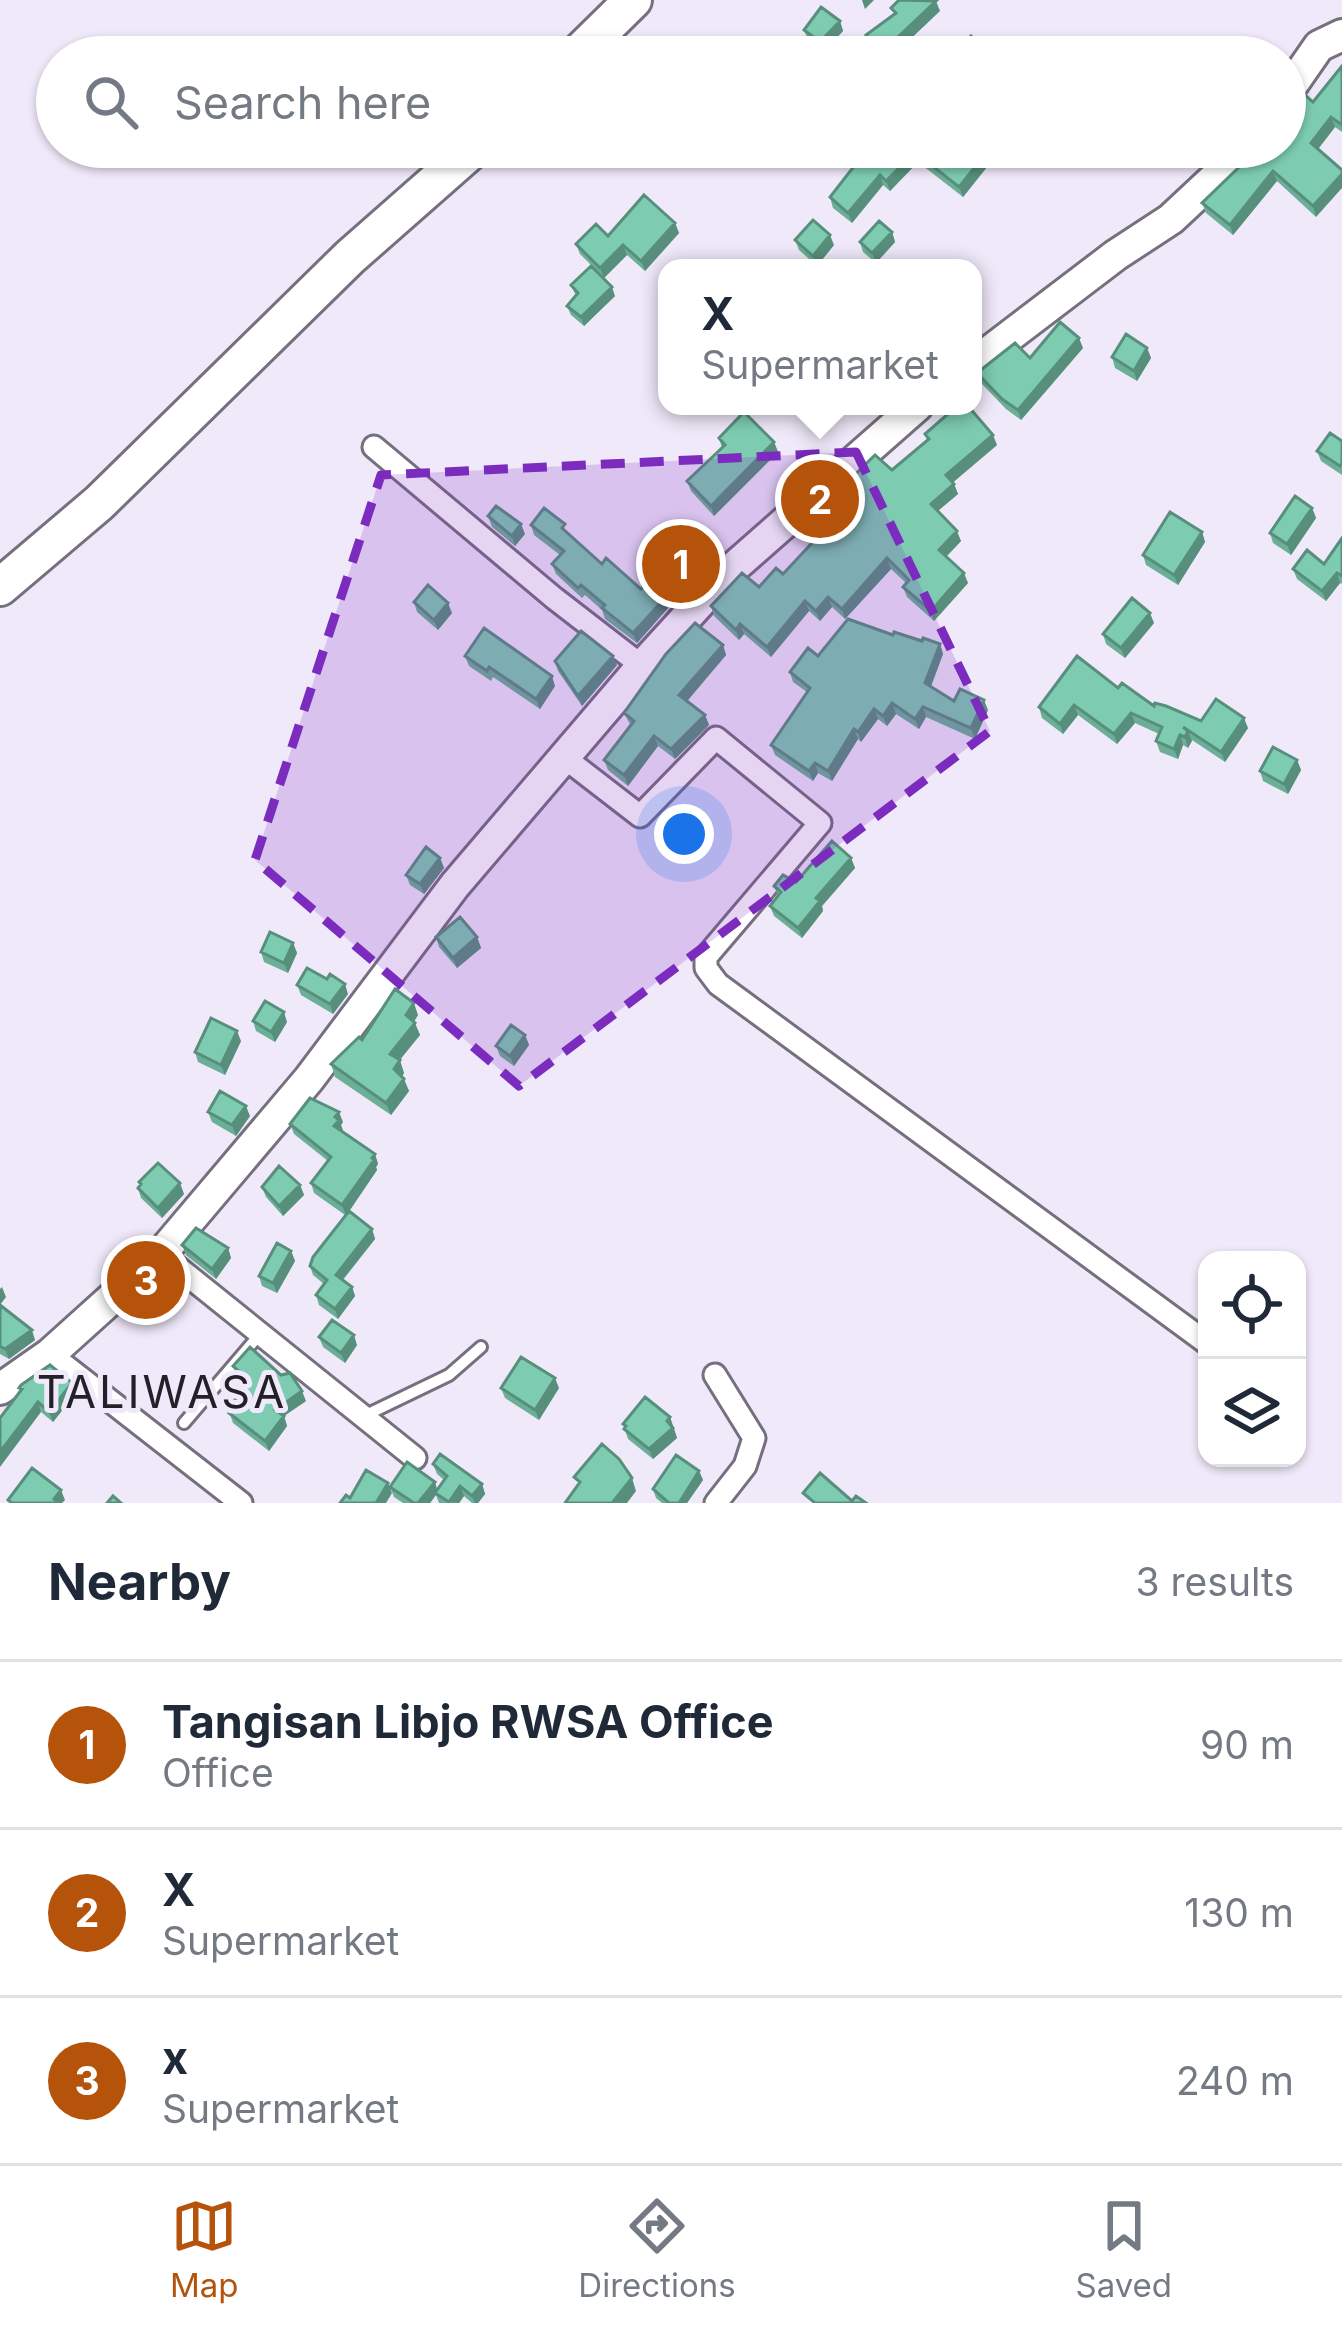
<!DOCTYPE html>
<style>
body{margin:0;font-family:Inter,sans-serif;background:#f6f6f7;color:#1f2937}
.controls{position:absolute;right:36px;bottom:36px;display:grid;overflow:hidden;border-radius:24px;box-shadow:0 3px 9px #0004}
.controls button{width:108px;height:108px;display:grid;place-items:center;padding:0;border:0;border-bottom:3px solid #e0e1e3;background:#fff;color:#1f2937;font:60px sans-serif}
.you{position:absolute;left:684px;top:834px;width:42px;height:42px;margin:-30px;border:9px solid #fff;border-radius:50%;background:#1a73e8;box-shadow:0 0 0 18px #1a73e833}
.badge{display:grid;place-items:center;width:78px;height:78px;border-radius:50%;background:#b45309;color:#fff;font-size:39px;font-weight:700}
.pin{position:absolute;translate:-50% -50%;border:6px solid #fff;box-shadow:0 3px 12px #0006}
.popup{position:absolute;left:658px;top:259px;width:324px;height:156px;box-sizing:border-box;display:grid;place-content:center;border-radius:24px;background:#fff;filter:drop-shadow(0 3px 9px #0005);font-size:39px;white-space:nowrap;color:#747a83}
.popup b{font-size:45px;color:#1f2937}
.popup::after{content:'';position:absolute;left:50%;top:100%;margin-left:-24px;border:24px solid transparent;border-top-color:#fff}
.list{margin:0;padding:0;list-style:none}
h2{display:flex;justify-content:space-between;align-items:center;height:156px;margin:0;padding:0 48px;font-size:51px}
h2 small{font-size:39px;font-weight:400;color:#747a83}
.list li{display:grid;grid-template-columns:78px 1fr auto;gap:36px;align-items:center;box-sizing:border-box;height:168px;padding:0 48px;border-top:3px solid #e0e1e3}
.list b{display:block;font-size:45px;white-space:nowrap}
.list p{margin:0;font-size:39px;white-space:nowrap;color:#747a83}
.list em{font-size:39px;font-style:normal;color:#747a83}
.icon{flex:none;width:66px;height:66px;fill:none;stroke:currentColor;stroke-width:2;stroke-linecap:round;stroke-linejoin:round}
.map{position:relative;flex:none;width:1342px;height:1503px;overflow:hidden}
.search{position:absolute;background:#fff;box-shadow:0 3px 9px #0004;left:36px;right:36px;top:36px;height:132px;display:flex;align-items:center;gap:30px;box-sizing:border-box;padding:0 42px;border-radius:66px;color:#747a83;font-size:45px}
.sheet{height:660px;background:#fff}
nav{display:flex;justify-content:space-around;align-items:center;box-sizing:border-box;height:168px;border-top:3px solid #e0e1e3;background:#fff;font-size:33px;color:#747a83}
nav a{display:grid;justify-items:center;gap:6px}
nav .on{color:#b45309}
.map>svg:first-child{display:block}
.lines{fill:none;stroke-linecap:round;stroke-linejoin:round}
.lane-casing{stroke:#756f7e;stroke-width:16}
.street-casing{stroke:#756f7e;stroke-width:27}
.secondary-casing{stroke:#756f7e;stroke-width:36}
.primary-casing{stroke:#756f7e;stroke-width:42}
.lane{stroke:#fff;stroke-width:10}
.street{stroke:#fff;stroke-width:21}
.secondary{stroke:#fff;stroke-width:30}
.primary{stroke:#fff;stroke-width:36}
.wall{fill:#6caf98}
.shaded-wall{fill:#588f7c}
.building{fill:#7dccb1;stroke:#588f7c;stroke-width:3}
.marked{fill:#7b2cbf;fill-opacity:0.2;stroke:#7b2cbf;stroke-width:9;stroke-dasharray:24 15;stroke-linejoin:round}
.labels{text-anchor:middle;stroke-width:10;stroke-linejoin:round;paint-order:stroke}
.neighbourhood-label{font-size:45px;letter-spacing:3px;fill:#232127;stroke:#f0e9fa}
</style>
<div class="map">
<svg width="1342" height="1503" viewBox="0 0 1342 1503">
<rect width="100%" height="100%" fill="#f0e9fa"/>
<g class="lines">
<defs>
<path id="lane" d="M364,1416l85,-41 32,-28
M184,1423l76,-89"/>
<path id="street" d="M374,447l180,151 88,68
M565,758l75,58 76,-78 104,85 -114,134v11l12,16 489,359
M161,1254l254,204
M50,1354l191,149
M715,1375l39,63 -9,28 -29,37"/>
<path id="secondary" d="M1285,95l34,-49 23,-11
M973,364l143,-109 55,-36 77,-72
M0,1389l50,-35 111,-100 148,-175 146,-194 187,-219 83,-91 192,-169"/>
<path id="primary" d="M575,57l58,-57
M0,587l99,-84 251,-246 125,-110"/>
</defs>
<use href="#lane" class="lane-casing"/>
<use href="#street" class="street-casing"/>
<use href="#secondary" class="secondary-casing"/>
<use href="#primary" class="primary-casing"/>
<use href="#lane" class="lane"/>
<use href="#street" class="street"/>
<use href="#secondary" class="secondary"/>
<use href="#primary" class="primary"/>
</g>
<path class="wall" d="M840,21l3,10 -20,21 -15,-12 -4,-10z
M1342,66v66l-7,-5 -17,22 -2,68 -39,-36 -44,54 -27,-22 -4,-10 83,-56 28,-45z
M1003,147l-40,50 -45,-35 -28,29 -7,-6 -31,38 -19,-15 -3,-11 31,-38 -1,-3z
M675,223l4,10 -34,38 -18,-16 -23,23 -24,-24 -4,-10z
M892,232l3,10 -19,21 -13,-11 -3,-10z
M795,240l39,5 -17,21 -18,-16z
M571,285l44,11 -31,30 -13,-11 -4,-9 9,-10z
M1083,348l-62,72 -15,-11 -25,-26 -4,-10 53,-15z
M1147,348l4,10 -14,23 -22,-13 -3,-11z
M925,434l72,11 -44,37 5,12 -20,17 23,30 -15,16 22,26 -34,38 -27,-24 -4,-10 3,-4 -15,-14 -46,50 -13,-12 -12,14 -11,-10 -38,46 -27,-23 -5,6 -25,-24 -3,-10 48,-19 24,-13 39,-42 -8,-9 -4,-10 22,-16 60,-27 35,-30z
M719,438l55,4 4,10 -64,64 -23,-25 -4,-10 35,-33z
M1342,441v34l-21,-14 -4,-10z
M1312,508l4,10 -25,37 -18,-12 -3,-10z
M488,516l37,18 -10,12 -23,-19z
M531,525l38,9 33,30 39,25 24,9 3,10 -31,35 -32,-24 -3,-9 -17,-15 -3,3 -26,-24 -4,-10 8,-9 -26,-20z
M1202,532l3,10 -27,43 -32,-20 -3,-10z
M1342,538v46l-2,-1 -14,18 -29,-22 -4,-10 31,-5z
M657,554l44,9 -20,21 -20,-20z
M414,602l38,11 -14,17 -21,-18z
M1154,623l-29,35 -19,-14 -3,-10z
M893,635l47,9 3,10 -12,33 23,14 34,9 -13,29 -49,-22 -7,12 -23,-15 -9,12 -9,-7 -17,23 -3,-3 -26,42 -14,-8 -5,8 -38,-26 -4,-10 36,-53 -14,-10 -3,-10 28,-16z
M723,645l3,10 -39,46 18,14 4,10 -34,34 -17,-13 -30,40 -20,-16 -4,-10 27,-34 -7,-13z
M465,656l90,30 -15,23 -47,-32 -2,4 -22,-15z
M555,661l62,4 -35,41 -24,-35z
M1118,688l36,18 47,15 47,7 -23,34 -33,-22 -4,8 -5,-3 -5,14 -18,-7 -4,-11 3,-7 -24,-11 -18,21 -39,-29 -15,19 -21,-16 -3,-11z
M1297,760l4,10 -13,24 -25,-13 -3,-10z
M440,858l4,10 -20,26 -14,-9 -4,-10z
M851,858l4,10 -33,38 1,5 -21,27 -28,-22 -4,-10 8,-10 -4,-10 22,-4z
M436,937h41l4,11 -24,20 -18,-21z
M293,943l4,10 -9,20 -24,-11 -3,-10z
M297,985l51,9 -15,20 -32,-19z
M418,1015l-4,7 6,13 -21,25 5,13 -2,4 7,14 -18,24 -56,-38 -4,-13 31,-24z
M253,1021l34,1 -12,20 -19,-11z
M525,1035l4,10 -15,21 -14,-10 -4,-10z
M241,1041l-16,34 -27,-13 -3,-10z
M208,1112l42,4 -14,20 -24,-14z
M343,1122l-2,3 1,6 33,23 3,10 -2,3 1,3 -28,41 23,18 3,10 -32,41 9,7 3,9 -17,23 -19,-14 -3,-10 8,-11 -11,-9 -3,-9 35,-51 -31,-22 -3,-10 17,-22 -34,-27 -4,-10z
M139,1182l45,12 -22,24 -21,-20 -3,-10 2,-3z
M300,1185l4,10 -21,21 -17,-19 -4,-10z
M182,1245l46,3 3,10 -15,21 -30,-24z
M291,1251l4,10 -18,32 -15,-7 -3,-10z
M0,1305l35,35 -26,19 -9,-5z
M319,1337l38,8 -12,18 -22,-16z
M233,1366l73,35 -22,15 3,10 -18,25 -36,-28 -5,-15 19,-23 -10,-9z
M72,1383l4,10 -23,29 -12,-10 -22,-24z
M501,1388h58l-20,32 -34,-22z
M670,1417l7,21 -24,21 -25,-20 -5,-15z
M433,1464l49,20 3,10 -7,9h-6l-8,-7 -5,7h-20l-3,-8 -6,8h-27l-9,-6 -4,-10 47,3 7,-10 -7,-6z
M699,1471l4,9 -16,23h-25l-6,-5 -3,-9z"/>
<path class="shaded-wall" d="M862,0h12l-9,9z
M936,1l4,10 -41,39 -4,-10z
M840,21l3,10 -20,21 -3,-10z
M1331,117l4,10 -20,26 -4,-10z
M991,147h12l-40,50 -4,-10z
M915,152l3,10 -28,29 -4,-10z
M1273,171l4,10 -44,54 -3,-10z
M1342,174v14l-26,29 -3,-11z
M880,175l3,10 -31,38 -4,-10z
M675,223l4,10 -34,38 -4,-10z
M892,232l3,10 -19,21 -4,-10z
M830,235l4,10 -17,21 -4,-10z
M623,245l4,10 -23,23 -4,-10z
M612,287l3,9 -31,30 -3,-9z
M1079,338l4,10 -62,72 -3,-10z
M1147,348l4,10 -14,23 -3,-10z
M993,435l4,10 -47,40 -4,-10z
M774,442l4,10 -64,64 -3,-10z
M954,484l4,10 -24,20 -3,-10z
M1312,508l4,10 -25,37 -4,-11z
M521,524l4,10 -10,12 -3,-10z
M957,531l4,10 -19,20 -3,-11z
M1202,532l3,10 -27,43 -4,-10z
M697,553l4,10 -20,21 -3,-10z
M887,558l4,11 -46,50 -3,-10z
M964,573l4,10 -34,38 -3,-10z
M1337,573l3,10 -14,18 -4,-10z
M828,597l4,10 -12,14 -4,-10z
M665,598l3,10 -31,35 -4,-10z
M805,601l4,10 -38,46 -4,-10z
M448,603l4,10 -14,17 -4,-10z
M1150,613l4,10 -29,35 -4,-10z
M740,624l4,10 -5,6 -3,-10z
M940,644l3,10 -15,39 -3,-10z
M723,645l3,10 -43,51 -4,-11z
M613,656l4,9 -35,41 -4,-10z
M552,676l3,10 -15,23 -4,-10z
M984,700l4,10 -13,29 -4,-11z
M892,703l4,11 -9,12 -4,-10z
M1074,705l4,10 -15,19 -3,-10z
M923,707l3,10 -7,12 -4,-10z
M874,709l4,10 -17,23 -3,-10z
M1131,713l4,10 -18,21 -3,-10z
M705,715l4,10 -34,34 -4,-10z
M1244,718l4,10 -23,34 -4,-10z
M854,729l4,10 -26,42 -4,-10z
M1188,731l4,10 -4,7 -3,-11z
M1180,735l3,10 -5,14 -4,-10z
M654,736l4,10 -30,40 -4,-11z
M1297,760l4,10 -13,24 -4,-10z
M815,763l3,10 -5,8 -4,-10z
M440,858l4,10 -20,26 -4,-10z
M851,858l4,10 -33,38 1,5 -21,27 -4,-10 18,-30z
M477,937l4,11 -24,20 -4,-10z
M293,943l4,10 -9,20 -4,-10z
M345,984l3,10 -15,20 -3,-10z
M414,1003l4,12 -8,12 -4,-12z
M284,1012l3,10 -12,20 -4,-10z
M415,1023l5,12 -25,31 -5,-12z
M237,1031l4,10 -16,34 -4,-10z
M525,1035l4,10 -15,21 -4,-10z
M400,1060l4,13 -6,8 -4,-12z
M404,1079l5,12 -18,24 -5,-12z
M246,1106l4,10 -14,20 -4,-11z
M339,1112l4,10 -2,3 2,5 -5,6 -4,-10 1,-9z
M375,1154l3,10 -2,3 1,3 -31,46 -4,-11z
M180,1183l4,11 -22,24 -4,-10z
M300,1185l4,10 -21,21 -4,-10z
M372,1229l3,10 -36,45 -3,-9z
M228,1248l3,10 -15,21 -4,-10z
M291,1251l4,10 -18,32 -4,-10z
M159,1282l3,7 -13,12 -3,-7z
M2,1287l4,10 -6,8v-16z
M352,1287l3,9 -17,23 -3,-10z
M32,1330l3,10 -26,19 -4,-10z
M354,1335l3,10 -12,18 -4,-10z
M555,1378l4,10 -20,32 -4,-10z
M72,1383l4,10 -23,29 -4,-10z
M302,1391l4,10 -22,15 3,10 -18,25 -4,-10 10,-31z
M38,1402l3,10 -41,55v-15z
M670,1417l7,21 -24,21 -4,-10z
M699,1471l4,9 -16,23h-8z
M632,1478l4,13 -9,12h-15z
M435,1482l3,10 -8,11h-12z
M388,1483l4,10 -6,10h-10z
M482,1484l3,10 -7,9h-3l-3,-7z
M460,1486l4,10 -5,7 -10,-1z
M61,1490l4,10 -3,3h-7l-1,-4z"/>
<path class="building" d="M899,0l37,1 -41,39 13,17h-26l-16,-22 30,-22 -5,-5z
M821,7l19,14 -20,21 -16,-12z
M971,36l23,21h-39l-2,-1z
M1342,66v59l-11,-8 -20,26 31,27v4l-29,32 -40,-35 -43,54 -28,-22 58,-56h25v-28l19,-25 9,8z
M869,147h122l-32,40 -44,-35 -29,29 -6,-6 -32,38 -18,-16z
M644,195l31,28 -34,38 -18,-16 -23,23 -24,-24 20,-20 12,12z
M813,220l17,15 -17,21 -18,-16z
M879,221l13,11 -20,21 -12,-11z
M591,266l21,21 -31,30 -14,-11 11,-13 -7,-8z
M1060,322l19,16 -61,72 -16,-11 -25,-26 38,-30 15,15z
M1126,334l21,14 -13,23 -22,-14z
M667,366v14l-7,-6z
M957,406h11l25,29 -47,40 8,9 -23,20 26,27 -18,19 25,23 -33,38 -28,-24 6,-7 -22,-22 -45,51 -14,-12 -12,14 -11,-10 -38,46 -27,-23 -4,6 -25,-24 31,-33 17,14 17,-19 7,6 42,-45 -15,-16 18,-16h4l43,-42 17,15 37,-31 -4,-5z
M744,412l30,30 -63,64 -24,-25 38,-36 -6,-7z
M1330,433l12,8v22l-2,3 -23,-15z
M1295,496l17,12 -25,36 -17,-11z
M496,506l25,18 -9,12 -24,-20z
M544,508l21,16 -3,4 40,36 4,-6 35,31 5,-6 19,15 -32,35 -31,-25 3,-3 -24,-20 -3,3 -26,-24 12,-13 -33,-26z
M1170,512l32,20 -28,43 -31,-20z
M677,534l20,19 -19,21 -21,-20z
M1342,538v38l-5,-3 -15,18 -29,-22 14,-19 17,14z
M428,585l20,18 -14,17 -20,-18z
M1132,598l18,15 -29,35 -18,-14z
M848,619l45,16 1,-3 28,9 1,-3 17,6 -15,39 29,18 6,-12 24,11 -13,28 -48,-21 -8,12 -23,-16 -9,13 -9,-7 -16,23 -4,-3 -26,42 -13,-8 -6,8 -38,-26 39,-57 -20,-16 18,-24 10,8z
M695,623l28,22 -44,50 26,20 -34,34 -17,-13 -30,39 -20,-15 30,-39 -10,-8 42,-59z
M484,628l68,48 -16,23 -47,-32 -2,4 -22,-15z
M581,631l32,25 -35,40 -23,-35z
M1077,656l41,32 4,-5 32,23 1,-3 11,3 35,15 15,-22 28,19 -23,34 -38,-25 5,4 -3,6 -5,-2 -6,14 -18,-8 6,-14 -31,-14 -17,21 -40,-29 -14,19 -21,-17z
M1273,747l24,13 -13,24 -24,-13z
M832,841l19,17 -35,40 4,3 -22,27 -28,-22 11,-14 -7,-6 9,-11 13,7z
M426,847l14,11 -20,26 -14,-9z
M460,917l17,20 -24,21 -17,-21z
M270,932l23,11 -9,20 -23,-11z
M307,968l20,11 3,-5 15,10 -15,20 -33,-19z
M395,989l19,14 -8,12 9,8 -25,31 10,6 -6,9 10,10 -18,24 -55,-39 28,-27 3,3z
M265,1001l19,11 -13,20 -18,-11z
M211,1018l26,13 -16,34 -26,-13z
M511,1025l14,10 -15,21 -14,-10z
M220,1091l26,15 -14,19 -24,-13z
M310,1098l29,14 -4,5 4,3 -5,6 41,28 -3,4 2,2 -32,45 -31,-22 20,-26 -41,-33z
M158,1163l22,20 -22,25 -20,-20 3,-4 -2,-2z
M279,1166l21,19 -21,21 -17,-19z
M349,1211l23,18 -36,46 16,12 -17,22 -19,-14 11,-15 -17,-14 3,-9z
M196,1228l32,20 -16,21 -30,-24z
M277,1243l14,8 -18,32 -14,-7z
M154,1277l5,5 -13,12 -5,-5z
M0,1305l32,25 -27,19 -5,-3z
M332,1320l22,15 -13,18 -22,-16z
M250,1347l31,28 9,-2 12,18 -27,19 9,6 -19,25 -36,-28 2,-2 -3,-3 22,-27 -17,-15z
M521,1357l34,21 -20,32 -34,-22z
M50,1365l22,18 -23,29 -11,-10 -38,50v-34l22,-29 -3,-1 2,-3z
M645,1397l25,20 -3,4 6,7 -24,21 -25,-20 2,-3 -3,-2z
M602,1444l17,15 13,19 -20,25h-47l15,-21 -6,-5z
M440,1454l42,30 -10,12 -12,-10 -11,16 -14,-9 12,-17 -14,-12z
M676,1455l23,16 -20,32h-10l-16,-14z
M407,1462l28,20 -17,21h-4l-24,-16z
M32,1468l29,22 -7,9 5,4h-47l-4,-3z
M366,1470l22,13 -12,20h-36l6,-8 4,3z
M820,1473l32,28 4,-5 10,7h-51l-12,-10z
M113,1496l8,7h-14z"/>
<path class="marked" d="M856,452l134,279 -471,355 -264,-226 126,-385z"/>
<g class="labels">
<g class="neighbourhood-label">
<text x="162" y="1408">TALIWASA</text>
</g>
</g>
</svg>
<div class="controls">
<button><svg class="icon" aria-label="locate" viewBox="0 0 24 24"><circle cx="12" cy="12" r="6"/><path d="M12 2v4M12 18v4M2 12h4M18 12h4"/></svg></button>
<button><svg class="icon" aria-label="layers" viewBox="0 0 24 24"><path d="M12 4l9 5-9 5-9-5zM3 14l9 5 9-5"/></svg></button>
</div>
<div class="you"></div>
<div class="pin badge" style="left:681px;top:564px">1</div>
<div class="pin badge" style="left:820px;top:499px">2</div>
<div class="popup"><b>X</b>Supermarket</div>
<div class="pin badge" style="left:146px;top:1280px">3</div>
<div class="search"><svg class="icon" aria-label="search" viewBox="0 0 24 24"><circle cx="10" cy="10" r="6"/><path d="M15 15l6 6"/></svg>Search here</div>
</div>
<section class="sheet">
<h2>Nearby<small>3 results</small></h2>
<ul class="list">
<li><span class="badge">1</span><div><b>Tangisan Libjo RWSA Office</b><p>Office</p></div><em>90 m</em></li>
<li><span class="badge">2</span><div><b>X</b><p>Supermarket</p></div><em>130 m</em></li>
<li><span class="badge">3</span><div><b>x</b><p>Supermarket</p></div><em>240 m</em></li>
</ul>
</section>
<nav>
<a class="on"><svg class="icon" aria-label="map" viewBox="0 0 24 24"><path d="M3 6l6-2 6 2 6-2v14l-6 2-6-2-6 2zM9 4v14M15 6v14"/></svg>Map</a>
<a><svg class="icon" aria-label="directions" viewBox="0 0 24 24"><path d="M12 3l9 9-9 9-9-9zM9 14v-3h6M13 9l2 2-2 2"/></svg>Directions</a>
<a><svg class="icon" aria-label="saved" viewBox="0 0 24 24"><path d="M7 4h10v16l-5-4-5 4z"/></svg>Saved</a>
</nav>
